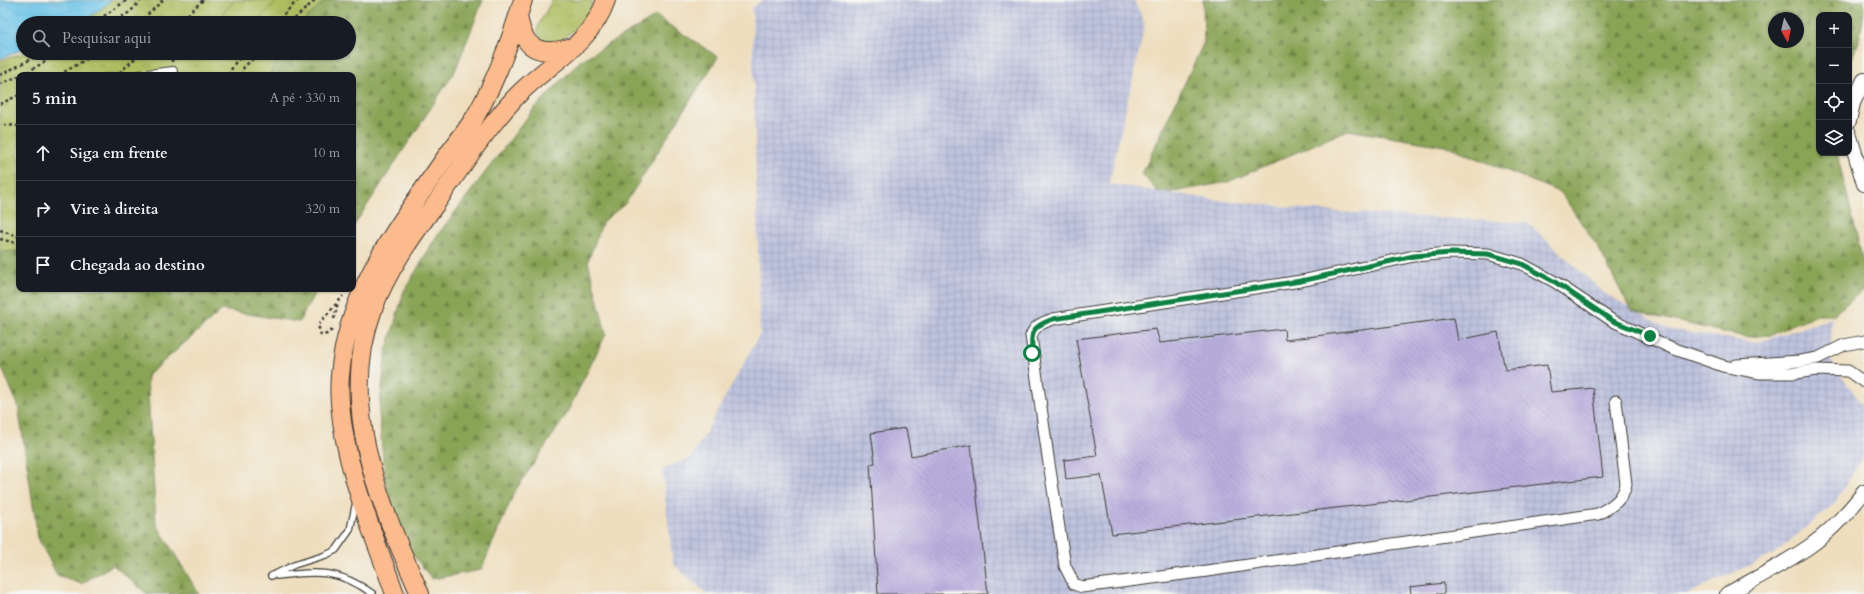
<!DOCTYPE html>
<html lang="pt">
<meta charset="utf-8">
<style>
body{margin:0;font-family:Cardo,serif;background:#20242c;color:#f1f3f6}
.controls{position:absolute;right:12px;top:12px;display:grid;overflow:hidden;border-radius:8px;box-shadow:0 1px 3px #0004}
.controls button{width:36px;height:36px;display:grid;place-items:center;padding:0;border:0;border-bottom:1px solid #363941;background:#171b24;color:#f1f3f6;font:20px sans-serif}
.compass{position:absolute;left:1768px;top:12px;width:36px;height:36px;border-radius:50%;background:#171b24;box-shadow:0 1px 3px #0004;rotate:172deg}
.stop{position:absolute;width:12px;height:12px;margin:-9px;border:3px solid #0b8043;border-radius:50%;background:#fff}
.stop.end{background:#0b8043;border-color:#fff;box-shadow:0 1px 4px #0008}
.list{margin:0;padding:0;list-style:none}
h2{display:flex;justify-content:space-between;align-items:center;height:52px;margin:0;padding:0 16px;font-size:17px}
h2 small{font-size:13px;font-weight:400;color:#9ea1a6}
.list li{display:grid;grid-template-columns:26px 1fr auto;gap:12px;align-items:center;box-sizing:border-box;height:56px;padding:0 16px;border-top:1px solid #363941}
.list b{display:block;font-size:15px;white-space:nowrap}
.list em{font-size:13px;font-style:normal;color:#9ea1a6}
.icon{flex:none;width:22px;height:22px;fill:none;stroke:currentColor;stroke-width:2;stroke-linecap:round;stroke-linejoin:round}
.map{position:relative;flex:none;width:1864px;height:594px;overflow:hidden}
.search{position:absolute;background:#171b24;box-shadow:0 1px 3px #0004;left:16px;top:16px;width:340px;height:44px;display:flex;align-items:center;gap:10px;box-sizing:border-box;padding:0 14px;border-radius:22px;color:#9ea1a6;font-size:15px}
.panel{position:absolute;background:#171b24;box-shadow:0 1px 3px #0004;left:16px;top:72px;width:340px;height:220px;border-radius:8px}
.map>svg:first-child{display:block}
.industrial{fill:url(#industrial-grid)}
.grass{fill:url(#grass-tufts);stroke:#646c3e}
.forest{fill:url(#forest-firs);stroke:#536039;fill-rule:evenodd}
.pitch{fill:#adbd60;stroke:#646c3e}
.water{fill:url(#water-ripples);stroke:#437082}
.building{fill:url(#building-back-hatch)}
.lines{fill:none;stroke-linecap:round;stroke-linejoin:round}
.service-casing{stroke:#3c3934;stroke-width:8}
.pedestrian-casing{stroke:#3c3934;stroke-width:10}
.minor-casing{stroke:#3c3934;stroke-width:13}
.tertiary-casing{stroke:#3c3934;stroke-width:16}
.trunk-casing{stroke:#3c3934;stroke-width:20}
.path{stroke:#3c3934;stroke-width:2.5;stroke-dasharray:3 3;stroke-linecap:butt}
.service{stroke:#fff;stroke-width:5.5}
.pedestrian{stroke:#fff;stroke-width:8}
.minor{stroke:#fff;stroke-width:11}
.tertiary{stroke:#fff;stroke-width:14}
.trunk{stroke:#fbbb8d;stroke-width:18}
.route{stroke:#0b8043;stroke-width:5}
</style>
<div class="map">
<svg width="1864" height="594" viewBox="0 0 1864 594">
<defs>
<pattern id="industrial-grid" width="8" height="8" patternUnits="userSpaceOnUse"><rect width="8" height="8" fill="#bec3de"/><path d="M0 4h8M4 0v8" fill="none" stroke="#a3a7be"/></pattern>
<pattern id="grass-tufts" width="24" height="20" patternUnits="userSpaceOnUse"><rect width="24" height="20" fill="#adbd60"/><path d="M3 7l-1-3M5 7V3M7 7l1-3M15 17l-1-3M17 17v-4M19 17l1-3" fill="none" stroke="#94a253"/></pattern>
<pattern id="forest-firs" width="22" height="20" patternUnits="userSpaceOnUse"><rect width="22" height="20" fill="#8aa456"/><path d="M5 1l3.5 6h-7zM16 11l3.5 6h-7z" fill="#708546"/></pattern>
<pattern id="water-ripples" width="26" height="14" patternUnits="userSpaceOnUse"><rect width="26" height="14" fill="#6ac3e8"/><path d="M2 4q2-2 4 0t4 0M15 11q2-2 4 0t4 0" fill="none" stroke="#5ba7c6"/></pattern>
<pattern id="building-back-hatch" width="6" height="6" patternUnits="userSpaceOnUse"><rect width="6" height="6" fill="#b9afde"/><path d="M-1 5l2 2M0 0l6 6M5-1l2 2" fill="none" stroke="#9e96be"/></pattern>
</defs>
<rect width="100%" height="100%" fill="#f6f6f2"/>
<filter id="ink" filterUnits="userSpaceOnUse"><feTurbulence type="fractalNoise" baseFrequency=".025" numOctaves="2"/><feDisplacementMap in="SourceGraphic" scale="8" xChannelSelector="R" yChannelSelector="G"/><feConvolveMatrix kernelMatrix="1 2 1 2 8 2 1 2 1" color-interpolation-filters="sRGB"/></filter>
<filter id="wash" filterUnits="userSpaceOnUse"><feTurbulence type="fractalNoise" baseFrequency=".012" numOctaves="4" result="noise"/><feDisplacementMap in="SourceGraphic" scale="16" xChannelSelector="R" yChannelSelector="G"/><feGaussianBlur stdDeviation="0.9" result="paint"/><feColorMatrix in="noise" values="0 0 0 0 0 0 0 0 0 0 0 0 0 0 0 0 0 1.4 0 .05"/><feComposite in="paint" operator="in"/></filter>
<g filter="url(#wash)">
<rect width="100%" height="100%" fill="#eedebe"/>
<path class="industrial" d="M763,0h371l11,24 -36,160 109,16 119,12 191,11 76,70 64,36 88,14 76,-25 -1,43 33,46v49l-30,48 -60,50 -87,40h-980l-34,-30 -11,-94 30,-13 68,-123 -8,-326z"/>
<path class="grass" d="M99,0h243l-25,23h-237z
M552,0h40c-2,19 -23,37 -39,44l-9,-3 -7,-6 1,-9z
M23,53h268l-19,22h-253v194l-19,-3v-205z"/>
<path class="forest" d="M326,0h157l-28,71 -102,156v-152h-84l12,-22h68v-30h-48z
M1203,0h661c0,28 -6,42 -15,67v-52h-30v138h18l27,113v23l-31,26h-17l-27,11 -17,9 -27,2 -114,-26 -32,-62 -38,-56 -111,-46 -102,-17 -120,52 -55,10h-15l-16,-18 62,-132zM1774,18h24v24h-24z
M656,16l62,41 -93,147 -22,17 -15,40 18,73 -41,83 -50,74 -34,79 -49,9 -34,-43 -13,-55 -6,-68 7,-61 18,-61 32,-54 96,-126 48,-50z
M19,251v38h298l-18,33 -77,-12 -75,66 9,147 43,71h-52l-34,-29 -32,19 -24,-9 -19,-37 -20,-133 -18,-41v-112z"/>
<path class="pitch" d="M235,0h43l-23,23h-21l-11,-10z"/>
<path class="water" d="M0,0h112l-18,14 -17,9h-54v26l-23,10z"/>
<g id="blocks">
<path class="building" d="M1454,318l4,22 40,-8 7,38 42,-5 4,27 42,-4 10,89 -491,57 -11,-59 -35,4 -2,-19 33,-4 -21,-117 80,-10 4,14 124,-14 1,11z
M906,428l5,28 60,-11 17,149h-110l-8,-130 5,-1 -4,-30z
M1444,583v11h-33l-1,-7z"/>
</g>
</g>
<g filter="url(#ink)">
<use href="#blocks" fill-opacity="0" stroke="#3c3934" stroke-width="1"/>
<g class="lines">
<defs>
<path id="service" d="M271,576l23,-11 32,-10 10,-5 14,-20 6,-28
M277,576c41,-5 61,-7 96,18"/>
<path id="pedestrian" d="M139,75l34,-4"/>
<path id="minor" d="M1736,365l64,-4 18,-3 26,-13 20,-4
M1616,401l10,83c-3,16 -14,22 -28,30l-391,57 -125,16 -8,-3 -9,-18 -17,-109 -17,-121c4,-11 11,-13 22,-17l248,-38 113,-25 37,-3 37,1 34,10 33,18 58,39 59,27 51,18 37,7h36l20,-3 32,1 16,11"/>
<path id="tertiary" d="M1849,121l4,-18 11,-23
M1849,133l15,51
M1727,594c28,-15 57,-30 83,-48 20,-14 39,-35 54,-54"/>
<path id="trunk" d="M518,18c2,6 3,12 6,18 9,20 32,16 49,11
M395,594c-22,-62 -50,-124 -55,-191 -2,-21 1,-43 6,-64 17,-70 60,-124 100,-182 10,-13 20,-26 29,-40 21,-36 36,-77 48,-117
M420,594c-40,-91 -83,-186 -47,-285 14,-39 40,-74 64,-107 24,-35 48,-71 76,-102 31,-35 77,-53 93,-100"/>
</defs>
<use href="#service" class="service-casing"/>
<use href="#pedestrian" class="pedestrian-casing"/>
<use href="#minor" class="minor-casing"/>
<use href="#tertiary" class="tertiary-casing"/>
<use href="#trunk" class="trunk-casing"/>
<path class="path" d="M94,23l33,-23
M111,23l19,-11 11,-12
M139,23l24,-23
M179,23l24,-23
M275,23l23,-23
M290,23l25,-23
M172,53v9
M0,75l43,-22
M22,75l38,-22
M59,75l38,-22
M114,75l5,-2 22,-20
M228,75l7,-12 10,-10
M241,75l3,-8 15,-14
M0,84l19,-8
M0,104l19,-9
M4,125l15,1
M0,230l19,7
M0,239l19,5
M334,319l4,-16
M332,330l-5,4 -6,1 -3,-10 25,-29"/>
<use href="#service" class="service"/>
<use href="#pedestrian" class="pedestrian"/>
<use href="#minor" class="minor"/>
<use href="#tertiary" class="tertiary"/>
<use href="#trunk" class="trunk"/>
</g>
</g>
<g class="lines" filter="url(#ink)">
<path class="route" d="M1032,353c-1,-22 -1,-26 21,-34l248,-38 113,-25 37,-3 37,1 34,10 33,18 58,39 37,15"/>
</g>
</svg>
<div class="controls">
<button>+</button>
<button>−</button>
<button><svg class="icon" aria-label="locate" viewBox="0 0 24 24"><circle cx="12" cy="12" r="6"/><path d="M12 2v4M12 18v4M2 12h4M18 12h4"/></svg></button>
<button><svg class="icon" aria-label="layers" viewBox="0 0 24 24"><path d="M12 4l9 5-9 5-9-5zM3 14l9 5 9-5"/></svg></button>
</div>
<svg class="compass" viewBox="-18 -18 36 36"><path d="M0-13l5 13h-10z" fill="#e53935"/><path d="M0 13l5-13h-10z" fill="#9ea1a6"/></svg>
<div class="stop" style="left:1032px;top:353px"></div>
<div class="stop end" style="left:1650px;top:336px"></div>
<div class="search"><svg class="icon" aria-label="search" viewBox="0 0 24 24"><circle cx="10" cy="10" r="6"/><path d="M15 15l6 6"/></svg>Pesquisar aqui</div>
<section class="panel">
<h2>5 min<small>A pé · 330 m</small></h2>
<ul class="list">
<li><svg class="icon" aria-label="ahead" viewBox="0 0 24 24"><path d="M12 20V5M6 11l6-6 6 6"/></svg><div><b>Siga em frente</b></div><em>10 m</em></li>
<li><svg class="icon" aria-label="right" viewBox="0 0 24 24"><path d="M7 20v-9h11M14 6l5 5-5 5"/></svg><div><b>Vire à direita</b></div><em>320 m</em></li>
<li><svg class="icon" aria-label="arrive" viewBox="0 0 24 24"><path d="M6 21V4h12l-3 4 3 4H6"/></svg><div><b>Chegada ao destino</b></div></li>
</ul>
</section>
</div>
